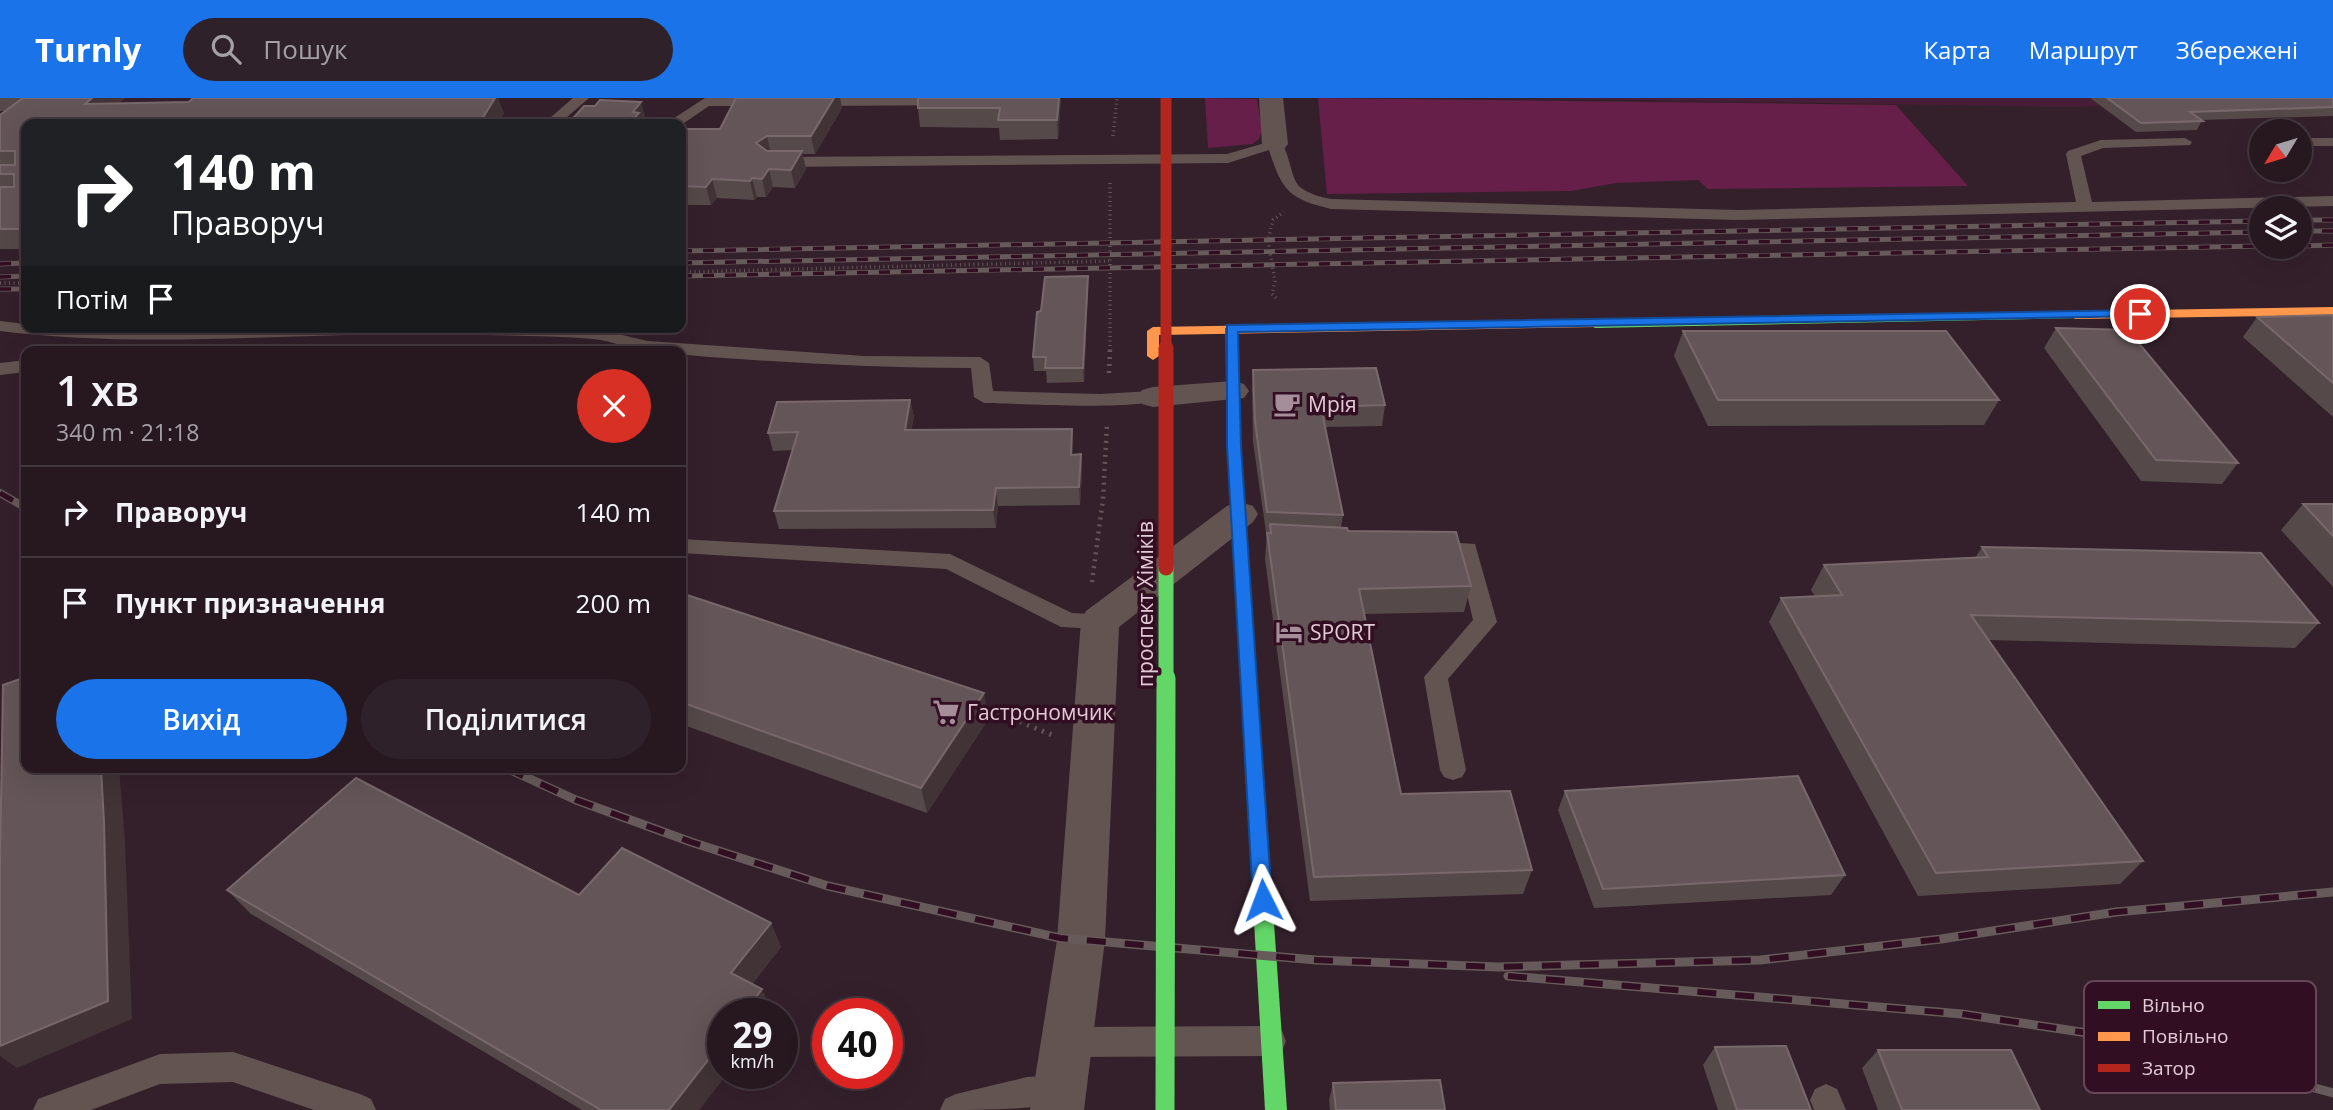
<!DOCTYPE html>
<html lang="uk">
<head>
<meta charset="utf-8">
<style>
	body { margin:0; font-family:"Open Sans",sans-serif; background:#2f2129; color:#f1f3f6; height:100vh; display:flex; flex-direction:column; font-size:26px; white-space:nowrap }
	* { box-sizing:border-box; margin:0 }
	p { font-size:23px; color:#a4a0a5 }
	.icon { flex:none; width:38px; height:38px; fill:none; stroke:currentColor; stroke-width:2; stroke-linecap:round; stroke-linejoin:round }
	.map { position:relative; flex:1; overflow:hidden }
	.drawer { position:absolute; left:21px; top:248px; width:665px; height:427px; display:flex; flex-direction:column; background:#271820; border-radius:14px; box-shadow:0 7px 28px #0002,0 0 0 2px #43373e }
	.drawer>* { flex:none }
	.hud { position:absolute; left:21px; top:21px; width:665px; height:214px; border-radius:14px; box-shadow:0 7px 28px #0002,0 0 0 2px #43373e; background:#202124; color:#fff; overflow:hidden }
	.needle { width:46px; rotate:232deg }
	.controls { position:absolute; left:2249px; top:21px; display:grid; gap:14px }
	.controls a { display:grid; place-items:center; width:63px; height:63px; border-radius:50%; background:#271820; box-shadow:0 7px 28px #0002,0 0 0 2px #43373e; font-size:35px }
	.speed { position:absolute; left:707px; top:900px; display:flex; gap:14px; font-size:35px; font-weight:700; text-align:center }
	.speed>* { display:grid; place-content:center; width:91px; height:91px; border-radius:50%; background:#271820; box-shadow:0 7px 28px #0002,0 0 0 2px #43373e; line-height:1 }
	.speed small { font-size:18px; font-weight:400 }
	.speed .limit { border:10px solid #d22; background:#fff; color:#111 }
	.pin { position:absolute; display:grid; place-items:center; width:60px; height:60px; color:#fff; margin:-30px; border:4px solid #fff; border-radius:50%; box-shadow:0 2px 7px #0007 }
	.me { position:absolute; width:77px; margin:-38px; rotate:357deg; stroke-linejoin:round; filter:drop-shadow(0 0 5px #0008) }
	.turn { display:flex; align-items:center; gap:24px; height:147px; padding:0 35px; font-size:32px }
	.turn .icon { width:91px; height:91px; stroke-width:2.5 }
	.turn b { display:block; font-size:49px; line-height:60px }
	.then { display:flex; align-items:center; height:66px; padding:0 35px; background:#0003; gap:14px; font-size:26px }
	.round { display:grid; place-items:center; flex:none; width:74px; height:74px; border-radius:37px; background:#2f2129 }
	.headline { display:flex; align-items:center; justify-content:space-between; height:119px; padding:0 35px }
	h1 { font-size:42px; font-weight:600; line-height:52px }
	.primary-button { display:flex; gap:14px; margin-top:auto; padding:14px 35px }
	.primary-button a { flex:1; height:80px; border-radius:42px; background:#1a73e8; color:#fff; font-size:28px; font-weight:600; line-height:80px; text-align:center }
	.primary-button a+a { background:#2f2129; color:#f1f3f6 }
	ul { padding:0; list-style:none }
	li { display:flex; align-items:center; gap:21px; height:91px; padding:0 35px; border-top:2px solid #43373e }
	li div { flex:1 }
	li b { display:block; font-size:26px }
	li em { font-style:normal }
	header { display:flex; align-items:center; gap:42px; box-sizing:border-box; height:98px; padding:0 35px; background:#1a73e8; color:#fff }
	header strong { font-size:33px }
	nav { display:flex; gap:38px; margin-inline-start:auto; font-size:24px }
	.search { width:490px; height:63px; background:#2f2129; display:flex; align-items:center; gap:18px; box-sizing:border-box; padding:0 24px; border-radius:38px; color:#a4a0a5; font-size:26px }
	.map>svg:first-child { display:block }
</style>
</head>
<body>
<header>
<strong>Turnly</strong>
<div class="search"><svg class="icon" aria-label="search" viewBox="0 0 24 24"><circle cx="10" cy="10" r="6"/><path d="M15 15l6 6"/></svg>Пошук</div>
<nav><a>Карта</a><a>Маршрут</a><a>Збережені</a></nav>
</header>
<div class="map">
<svg width="2333" height="1012" viewBox="0 0 2333 1012">
	<rect width="100%" height="100%" fill="#34202b"/>
	<polygon fill="#471e35" points="1514,0 2222,0 2096,3 2100,8 2066,9"/>
	<g fill="#661f49">
		<polygon points="1205,0 1257,1 1262,31 1259,41 1252,46 1208,50"/>
		<polygon points="1318,0 1896,7 1968,88 1708,91 1698,82 1616,85 1571,93 1327,96"/>
	</g>
	<g fill="none" stroke-linecap="round" stroke-linejoin="round">
		<g stroke="#645656" stroke-width="3.5" stroke-dasharray="1 3.5" stroke-linecap="butt">
			<polyline points="1113,38 1117,0"/>
			<polyline points="1110,85 1110,252"/>
			<polyline points="681,174 1109,163"/>
			<polyline points="0,185 26,185"/>
			<polyline points="1276,200 1272,196 1275,183 1268,143 1273,122 1284,114"/>
		</g>
		<g stroke="#645656" stroke-width="4.5" stroke-dasharray="2 5" stroke-linecap="butt">
			<polyline points="1109,275 1110,250"/>
			<polyline points="1092,484 1103,401 1107,326"/>
		</g>
		<polyline stroke="#645656" stroke-width="5" stroke-dasharray="2 6" stroke-linecap="butt" points="983,608 1052,637"/>
		<g fill="#645451" fill-rule="evenodd">
			<polygon points="573,0 589,0 559,26 543,26"/>
			<polygon points="705,0 763,0 769,4 762,8 709,8 681,27 665,26"/>
			<polygon points="809,0 988,0 977,7 810,8 803,4"/>
			<path d="M2185 40 2192 44 2190 47 2103 50 2081 58 2092 104 2333 98V108L1738 122 1331 111C1289 101 1282 93 1269 52L1228 65 775 69 767 64 775 59 1227 56 1275 42C1291 46 1288 78 1300 89 1309 96 1320 99 1331 101L1738 112 2076 104 2066 56 2068 53 2101 42Z"/>
			<rect x="2300" y="40" width="33" height="8"/>
			<path d="M0 223 26 226V229L596 231 648 243 864 258 980 259 989 265 993 293 1100 296 1153 293 1163 299C1151 314 1010 305 984 305L974 299 971 270C864 270 754 263 650 254 631 252 613 243 593 241 548 237 501 238 456 236 304 233 151 252 0 233Z"/>
			<polygon points="26,262 26,274 0,277 0,265"/>
			<polygon points="681,441 950,456 1072,515 1108,517 1112,523 1108,529 1100,531 1061,529 946,471 681,455"/>
			<polygon points="1431,443 1475,446 1497,524 1448,581 1466,672 1462,679 1453,682 1444,679 1440,672 1424,579 1473,522 1458,458 1423,455 1420,450 1423,445"/>
			<polygon points="1271,928 1282,933 1286,943 1282,953 1271,958 1066,959 1055,954 1051,944 1055,934 1066,929"/>
			<polygon points="233,954 360,996 371,1001 376,1012 314,1012 233,984 160,986 91,1012 33,1012 38,1001 160,956"/>
			<path d="M1060 977 1071 981 1076 992 1071 1003C1037 1012 978 1012 940 1012L945 1001 956 996 1027 979Z"/>
			<polygon points="1826,986 1837,991 1846,1012 1814,1012 1810,1002 1815,991"/>
		</g>
		<g fill="#645451" fill-rule="evenodd">
			<polygon points="1259,0 1283,0 1288,46 1284,51 1266,51 1262,46"/>
			<polygon points="1233,283 1244,286 1249,293 1244,300 1153,309 1142,306 1137,299 1142,292 1153,289"/>
			<polygon points="1240,404 1253,408 1258,416 1253,424 1119,529 1105,842 1084,1012 1030,1012 1057,842 1081,523 1086,513 1227,408"/>
		</g>
		<g fill="#63d668" fill-rule="evenodd">
			<polygon points="2075,213 2081,217 2079,220 1595,230 1589,226 1595,222"/>
			<polygon points="1253,645 1259,647 1262,652 1287,1012 1265,1012 1244,652 1247,647"/>
		</g>
		<g fill="#ff974d" fill-rule="evenodd">
			<polygon points="2333,209 2333,217 2075,221 2069,217 2075,213"/>
			<polygon points="1595,222 1601,226 1599,229 1159,237 1159,258 1153,262 1147,258 1147,233 1153,229"/>
		</g>
		<polygon fill="#b3261e" fill-rule="evenodd" points="1231,226 1237,230 1241,348 1262,652 1259,657 1253,659 1247,657 1244,652 1227,348 1225,230"/>
		<g stroke="#675a5a" stroke-width="5">
			<g id="rail-far2">
				<polyline points="2300,122 2333,122"/>
				<polyline points="2300,133 2333,133"/>
				<polyline points="2300,148 2333,147"/>
				<polyline points="681,153 2261,123"/>
				<polyline points="681,165 2261,134"/>
				<polyline points="0,166 26,165"/>
				<polyline points="681,178 2261,148"/>
				<polyline points="0,179 26,178"/>
				<polyline points="0,191 26,191"/>
			</g>
		</g>
		<g stroke="#675a5a" stroke-width="8">
			<polyline id="rail-far1" points="0,395 26,410"/>
		</g>
		<g stroke="#675a5a" stroke-width="9">
			<g id="rail">
				<polyline points="506,670 576,702 691,744 828,788 1060,840 1316,862 1498,869 1760,862 1941,841 2116,814 2333,794"/>
				<polyline points="1508,878 1962,916 2101,937 2209,961 2333,995"/>
			</g>
		</g>
		<use href="#rail-far2" stroke="#310e22" stroke-width="3.5" stroke-dasharray="11" stroke-linecap="butt"/>
		<use href="#rail-far1" stroke="#310e22" stroke-width="5" stroke-dasharray="15" stroke-linecap="butt"/>
		<use href="#rail" stroke="#310e22" stroke-width="6" stroke-dasharray="19" stroke-linecap="butt"/>
		<polyline stroke="#63d668" stroke-width="15" points="1166,581 1166,470"/>
		<polyline stroke="#63d668" stroke-width="19" points="1165,1012 1166,580"/>
		<polyline stroke="#b3261e" stroke-width="11" points="1166,0 1166,252"/>
		<polyline stroke="#b3261e" stroke-width="15" points="1166,250 1166,470"/>
	</g>
	<g fill="#554949">
		<polygon points="0,0 125,0 119,5 504,15 497,26 26,26 26,151 0,151 0,17 6,13 0,13"/>
		<polygon points="736,0 840,0 842,10 815,56 802,56 806,71 795,90 773,89 766,99 757,99 754,102 717,100 711,107 681,107 681,108 681,31 720,31"/>
		<polygon points="1061,0 1058,41 1000,42 999,30 920,29 918,10"/>
		<polygon points="2090,0 2333,0 2333,18 2202,22 2197,32 2136,34"/>
		<polygon points="1088,178 1088,192 1084,284 1047,285 1046,273 1034,273 1033,259 1041,213"/>
		<polygon points="2333,217 2333,319 2243,239 2257,219"/>
		<polygon points="2056,230 2238,365 2222,386 2141,383 2044,250"/>
		<polygon points="1683,233 1999,302 1984,327 1708,328 1674,258"/>
		<polygon points="1253,272 1385,307 1382,328 1325,329 1343,417 1341,429 1471,488 1464,514 1364,516 1401,696 1532,772 1523,796 1310,803 1265,461 1267,435 1269,435 1266,434 1253,344 1252,292"/>
		<polygon points="910,302 914,319 911,332 1072,331 1073,357 1081,356 1082,374 1080,407 998,408 996,430 779,431 774,413 793,352 773,353 768,335"/>
		<polygon points="2303,406 2333,406 2333,489 2281,432"/>
		<polygon points="1982,449 2319,525 2295,550 1989,542 2143,763 2120,786 1918,798 1769,524 1781,500 1815,498 1811,492 1824,467 1975,460"/>
		<polygon points="681,495 989,620 927,715 681,626"/>
		<polygon points="1565,693 1845,777 1831,797 1594,810 1558,712"/>
		<polygon points="227,792 579,797 771,825 781,849 752,886 773,914 699,1012 582,1012 251,816"/>
		<polygon points="1715,949 1811,1012 1718,1012 1703,967"/>
		<polygon points="1878,952 2040,1012 1878,1012 1862,970"/>
		<polygon points="1333,985 1445,1012 1330,1012 1329,1002"/>
	</g>
	<g fill="#413336">
		<polygon points="92,0 125,0 97,25 85,6"/>
		<polygon points="495,0 498,0 504,15 497,26 479,26"/>
		<polygon points="834,0 840,0 842,10 815,56 811,38"/>
		<polygon points="1059,0 1061,0 1058,41 1057,22"/>
		<polygon points="641,4 646,21 643,26 629,26 633,14"/>
		<polygon points="767,38 771,56 756,45"/>
		<polygon points="802,53 806,71 795,90 791,72"/>
		<polygon points="769,71 773,89 766,99 762,81"/>
		<polygon points="752,80 757,99 754,102 750,83"/>
		<polygon points="712,81 717,100 711,107 706,89"/>
		<polygon points="1088,178 1088,192 1084,284 1083,270"/>
		<polygon points="910,302 914,319 908,350 905,332"/>
		<polygon points="1072,331 1073,349 1073,374 1071,357"/>
		<polygon points="1081,356 1082,374 1080,407 1079,389"/>
		<polygon points="996,390 998,408 996,430 993,412"/>
		<polygon points="984,595 989,620 927,715 921,690"/>
		<polygon points="101,670 119,670 125,743 132,921 17,970 0,958 0,948"/>
		<polygon points="771,825 781,849 742,898 731,875"/>
		<polygon points="762,891 773,914 772,915 744,915"/>
		<polygon points="723,943 723,975 728,975 699,1012 669,1012"/>
	</g>
	<g fill="#645658" stroke="#78686b" stroke-width="2">
		<polygon points="23,0 92,0 85,6 189,4 193,0 495,0 479,26 26,26 26,131 0,131 0,89 14,89 14,76 0,76 0,67 15,67 15,53 0,53 0,17"/>
		<polygon points="736,0 834,0 811,38 767,38 756,45 767,53 802,53 791,72 769,71 762,81 752,80 750,83 712,81 706,89 681,88 681,31 720,31"/>
		<polygon points="918,0 1059,0 1057,22 998,22 1000,10 918,10"/>
		<polygon points="2107,0 2333,0 2333,9 2190,14 2203,23 2141,25"/>
		<polygon points="600,2 641,4 633,14 639,15 629,26 568,26 584,8 595,8"/>
		<polygon points="1088,178 1083,270 1045,270 1046,259 1033,259 1037,214 1041,213 1045,179"/>
		<polygon points="2333,217 2333,285 2257,219"/>
		<polygon points="2056,230 2128,232 2238,365 2156,362"/>
		<polygon points="1683,233 1946,233 1999,302 1718,302"/>
		<polygon points="1376,270 1385,307 1321,309 1343,417 1267,414 1255,323 1253,272"/>
		<polygon points="910,302 905,332 1072,331 1071,357 1081,356 1079,389 996,390 993,412 774,413 798,334 768,335 777,304"/>
		<polygon points="2303,406 2333,406 2333,438"/>
		<polygon points="1270,426 1347,430 1348,433 1456,434 1471,488 1359,491 1401,696 1510,693 1532,772 1314,779 1267,435 1271,435"/>
		<polygon points="1982,449 2261,455 2319,525 1971,517 2143,763 1936,775 1781,500 1842,497 1824,467 1988,459"/>
		<polygon points="681,495 984,595 921,690 681,604"/>
		<polygon points="26,579 26,670 101,670 104,724 108,903 0,948 0,763 3,587"/>
		<polygon points="1798,678 1845,777 1603,791 1565,693"/>
		<polygon points="356,680 579,797 622,750 771,825 731,875 762,891 744,915 723,915 723,943 669,1012 601,1012 227,792"/>
		<polygon points="1786,948 1811,1012 1737,1012 1715,949"/>
		<polygon points="1878,952 2011,952 2040,1012 1902,1012"/>
		<polygon points="1440,982 1445,1012 1336,1012 1333,985"/>
	</g>
	<polygon fill="#1a73e8" stroke="#114b97" stroke-width="2" points="2140,212 2144,213 2144,218 1238,234 1241,348 1272,802 1270,808 1263,810 1256,808 1253,802 1227,348 1227,227"/>
	<defs>
		<g id="cafe-bare" transform="scale(2.1)"><path d="M-5.5-4.5H6V0H3Q3 3.5 0 3.5H-2.5Q-5.5 3.5-5.5 0ZM3-3.2v2h1.7v-2ZM-6 4.5H4V6H-6Z" fill="#a58e9a" stroke="#310e22" stroke-width="2.5" paint-order="stroke"/></g>
		<g id="hotel-bare" transform="scale(2.1)"><path d="M-6-4.5h1.5V1H6V5H4.5V3h-9V5H-6ZM-4 0a1.8 1.8 0 1 1 3.6 0ZM.5 0V-2.5h3Q6-2.5 6 0Z" fill="#a58e9a" stroke="#310e22" stroke-width="2.5" paint-order="stroke"/></g>
		<g id="supermarket-bare" transform="scale(2.1)"><path d="M-6-5.5h2.5l.6 2H6L4.5 2H-2.5L-4.4-4H-6ZM-1.5 3.2a1.3 1.3 0 1 0 .1 0ZM3 3.2a1.3 1.3 0 1 0 .1 0Z" fill="#a58e9a" stroke="#310e22" stroke-width="2.5" paint-order="stroke"/></g>
	</defs>
	<g fill-rule="evenodd">
		<use href="#cafe-bare" x="1287" y="306"/>
		<use href="#hotel-bare" x="1289" y="534"/>
		<use href="#supermarket-bare" x="946" y="614"/>
	</g>
	<g text-anchor="middle" dominant-baseline="central" stroke-width="7" stroke-linejoin="round" paint-order="stroke">
		<g font-size="21" fill="#e2c9d5" stroke="#310e22" text-anchor="start">
			<text x="1308" y="306">Мрія</text>
			<text x="1310" y="534">SPORT</text>
			<text x="967" y="614">Гастрономчик</text>
		</g>
		<g font-size="21" fill="#e2c9d5" stroke="#310e22">
			<text transform="translate(1145 506) rotate(-90)">проспект Хіміків</text>
		</g>
	</g>
	<rect x="2084" y="883" width="232" height="112" rx="10" fill="#310e22" stroke="#664658" stroke-width="2"/>
	<rect x="2098" y="903" width="32" height="8" fill="#63d668"/>
	<rect x="2098" y="934" width="32" height="9" fill="#ff974d"/>
	<rect x="2098" y="966" width="32" height="8" fill="#b3261e"/>
	<g font-size="19" fill="#e2c9d5">
		<text x="2142" y="914">Вільно</text>
		<text x="2142" y="945">Повільно</text>
		<text x="2142" y="977">Затор</text>
	</g>
</svg>
<div class="controls">
<a><svg class="needle" viewBox="-14 -14 28 28"><path d="M0-13l5 13h-10z" fill="#e53935"/><path d="M0 13l5-13h-10z" fill="#a4a0a5"/></svg></a>
<a><svg class="icon" aria-label="layers" viewBox="0 0 24 24"><path d="M12 4l9 5-9 5-9-5zM3 14l9 5 9-5"/></svg></a>
</div>
<div class="speed"><div>29<small>km/h</small></div><div class="limit">40</div></div>
<div class="pin" style="left:2140px;top:216px;background:#d93025"><svg class="icon" aria-label="arrive" viewBox="0 0 24 24"><path d="M6 21V4h12l-3 4 3 4H6"/></svg></div>
<svg class="me" style="left:1263px;top:802px" viewBox="-20 -20 40 40"><path d="M0-17L14 15 0 8-14 15z" fill="#1a73e8" stroke="#fff" stroke-width="4"/></svg>
<div class="hud">
<div class="turn"><svg class="icon" aria-label="right" viewBox="0 0 24 24"><path d="M7 20v-9h11M14 6l5 5-5 5"/></svg><div><b>140 m</b>Праворуч</div></div>
<div class="then">Потім<svg class="icon" aria-label="arrive" viewBox="0 0 24 24"><path d="M6 21V4h12l-3 4 3 4H6"/></svg></div>
</div>
<section class="drawer">
<div class="headline"><div><h1>1 хв</h1><p>340 m · 21:18</p></div><a class="round" style="background:#d93025;color:#fff"><svg class="icon" aria-label="close" viewBox="0 0 24 24"><path d="M6 6l12 12M18 6L6 18"/></svg></a></div>
<ul>
<li><svg class="icon" aria-label="right" viewBox="0 0 24 24"><path d="M7 20v-9h11M14 6l5 5-5 5"/></svg><div><b>Праворуч</b></div><em>140 m</em></li>
<li><svg class="icon" aria-label="arrive" viewBox="0 0 24 24"><path d="M6 21V4h12l-3 4 3 4H6"/></svg><div><b>Пункт призначення</b></div><em>200 m</em></li>
</ul>
<div class="primary-button"><a>Вихід</a><a>Поділитися</a></div>
</section>
</div>
</body>
</html>
